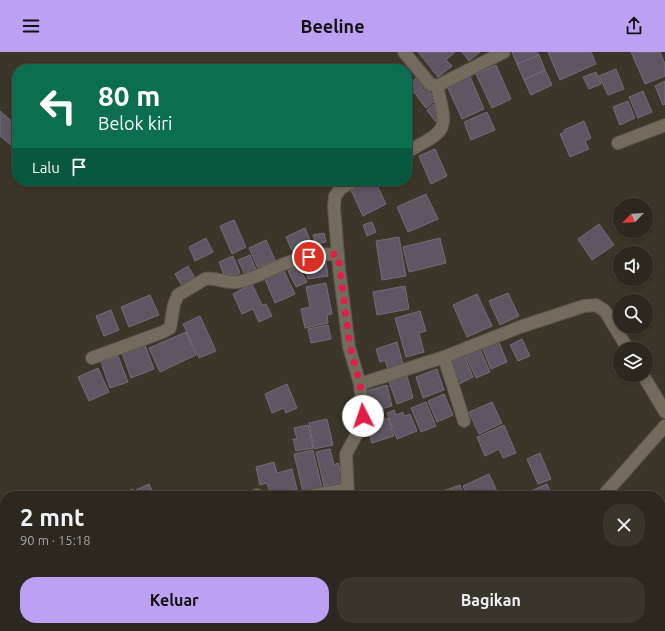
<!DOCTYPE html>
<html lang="id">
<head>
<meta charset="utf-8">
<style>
	body { margin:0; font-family:Ubuntu,sans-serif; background:#39342c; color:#f1f3f6; height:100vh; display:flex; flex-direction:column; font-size:15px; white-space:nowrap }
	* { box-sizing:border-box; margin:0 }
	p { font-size:13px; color:#a7a6a4 }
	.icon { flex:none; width:22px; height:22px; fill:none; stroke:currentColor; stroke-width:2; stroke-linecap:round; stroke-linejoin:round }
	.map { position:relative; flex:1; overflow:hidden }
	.panel { position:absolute; left:0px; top:439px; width:665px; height:140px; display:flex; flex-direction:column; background:#2d281f; border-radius:16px 16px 0 0; box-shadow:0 2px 6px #0003,0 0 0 1px #48443d }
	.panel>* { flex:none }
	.guide { position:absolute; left:12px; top:12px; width:400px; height:122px; border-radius:16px; box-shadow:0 2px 6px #0003,0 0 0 1px #48443d; background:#0b6e4f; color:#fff; overflow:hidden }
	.needle { width:26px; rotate:245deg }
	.tools { position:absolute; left:613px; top:146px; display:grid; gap:8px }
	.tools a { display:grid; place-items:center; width:40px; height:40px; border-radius:50%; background:#2d281f; box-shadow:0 2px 6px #0003,0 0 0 1px #48443d; font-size:20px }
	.pin { position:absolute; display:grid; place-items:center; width:34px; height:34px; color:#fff; margin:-17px; border:2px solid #fff; border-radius:50%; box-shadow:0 1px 4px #0007 }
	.me { position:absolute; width:44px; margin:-22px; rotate:356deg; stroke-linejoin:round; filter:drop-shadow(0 0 3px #0008) }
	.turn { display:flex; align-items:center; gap:14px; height:84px; padding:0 20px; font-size:18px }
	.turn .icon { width:52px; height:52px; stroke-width:2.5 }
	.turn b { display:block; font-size:28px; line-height:34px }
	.then { display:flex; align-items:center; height:38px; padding:0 20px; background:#0003; gap:8px; font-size:15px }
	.round { display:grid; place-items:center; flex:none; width:42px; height:42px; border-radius:16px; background:#39342c }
	.summary { display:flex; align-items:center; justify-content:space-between; height:68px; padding:0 20px }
	h1 { font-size:24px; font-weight:700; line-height:30px }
	.cta { display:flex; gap:8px; margin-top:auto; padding:8px 20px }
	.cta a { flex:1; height:46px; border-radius:16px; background:#bca0f2; color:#111; font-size:16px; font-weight:700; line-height:46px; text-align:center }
	.cta a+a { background:#39342c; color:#f1f3f6 }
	header { display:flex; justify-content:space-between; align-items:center; height:52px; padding:0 20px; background:#bca0f2; color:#111; font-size:18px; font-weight:700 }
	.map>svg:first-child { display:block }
</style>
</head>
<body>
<header><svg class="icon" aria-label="menu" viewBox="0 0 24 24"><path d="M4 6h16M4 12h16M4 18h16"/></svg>Beeline<svg class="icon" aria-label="share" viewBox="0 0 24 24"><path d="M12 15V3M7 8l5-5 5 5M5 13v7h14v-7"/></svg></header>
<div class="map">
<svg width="665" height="579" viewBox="0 0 665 579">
	<rect width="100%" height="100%" fill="#3c3529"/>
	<g fill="#5e5663" stroke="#746c78">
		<polygon points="418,0 455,0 446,8 452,14 438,25"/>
		<polygon points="462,0 480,0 469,9"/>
		<polygon points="512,0 537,0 539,3 517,12"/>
		<polygon points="548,0 591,0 596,12 560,28"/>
		<polygon points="631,0 660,0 665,12 665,24 645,32"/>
		<polygon points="539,3 545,18 524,28 517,12"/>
		<polygon points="496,13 511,47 492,56 476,22"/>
		<polygon points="616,17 624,37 608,43 599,24"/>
		<polygon points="545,18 552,33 531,43 524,28"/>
		<polygon points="596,20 601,32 589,37 583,25"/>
		<polygon points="469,22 484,57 462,67 446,32"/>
		<polygon points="420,23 427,32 415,42 408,33"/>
		<polygon points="665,29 665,52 663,53 655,34"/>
		<polygon points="426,35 436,48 426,56 416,43"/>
		<polygon points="643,39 652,60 638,66 629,45"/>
		<polygon points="628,49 635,66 620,73 613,55"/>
		<polygon points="434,52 443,64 436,70 427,58"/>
		<polygon points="0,59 17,74 17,98 0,84"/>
		<polygon points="487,60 495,78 471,88 464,70"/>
		<polygon points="584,69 591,86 585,89 589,97 570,105 560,82 565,80 564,78"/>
		<polygon points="435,97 447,124 431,132 419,104"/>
		<polygon points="364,129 375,129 386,152 363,164 350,136"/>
		<polygon points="426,142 438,167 408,180 397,155"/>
		<polygon points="234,168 246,195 232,202 220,174"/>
		<polygon points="372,170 376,180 367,184 363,173"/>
		<polygon points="599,172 614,193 592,208 578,187"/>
		<polygon points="305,176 313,195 294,203 286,185"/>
		<polygon points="324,181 326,190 316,192 313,183"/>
		<polygon points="399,185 406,224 382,228 376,189"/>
		<polygon points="206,186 213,200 195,209 189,195"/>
		<polygon points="440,186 446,211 409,220 403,195"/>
		<polygon points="266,188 275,208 258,216 249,196"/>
		<polygon points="250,203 257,220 246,225 238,208"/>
		<polygon points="233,204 240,221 233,224 232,222 225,225 219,210"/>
		<polygon points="325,204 328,224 308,227 304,208"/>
		<polygon points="188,214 195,226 182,234 175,222"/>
		<polygon points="298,214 307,230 296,235 288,219"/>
		<polygon points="284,219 295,242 275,251 265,227"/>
		<polygon points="326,231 332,262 327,263 328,271 305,276 301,257 310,255 306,235"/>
		<polygon points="252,232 262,253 266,252 272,264 259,270 253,257 242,262 233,242"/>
		<polygon points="405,234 409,257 377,263 373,240"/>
		<polygon points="508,241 519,264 500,273 489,249"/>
		<polygon points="477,242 492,274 467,285 453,253"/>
		<polygon points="150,243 159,263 129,275 121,255"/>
		<polygon points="111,258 119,278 104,284 96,264"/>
		<polygon points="420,259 426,279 419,281 424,300 406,305 395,266"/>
		<polygon points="200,264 216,299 199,306 183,272"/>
		<polygon points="328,273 331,287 311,291 308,277"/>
		<polygon points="186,280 196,303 160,320 149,296"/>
		<polygon points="522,287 530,304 518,309 510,293"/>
		<polygon points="498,288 507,310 491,317 482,295"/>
		<polygon points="397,290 403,312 388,317 385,308 380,310 376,297"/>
		<polygon points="145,293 154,317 131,326 122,301"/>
		<polygon points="480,297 490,320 476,326 466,304"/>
		<polygon points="464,303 473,325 459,332 449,310"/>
		<polygon points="118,304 128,330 110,336 101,310"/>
		<polygon points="98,316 109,340 89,349 78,325"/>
		<polygon points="437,317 444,338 423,346 416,325"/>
		<polygon points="407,324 413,346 397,352 389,330"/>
		<polygon points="287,332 297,356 286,361 284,356 272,361 265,342"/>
		<polygon points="387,333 392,354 371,360 366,339"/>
		<polygon points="444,342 453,363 437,370 428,349"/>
		<polygon points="426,350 436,374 421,380 411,356"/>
		<polygon points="492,350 502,371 479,382 469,360"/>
		<polygon points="394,358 396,363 403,360 404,364 410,362 417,379 397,387 387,361"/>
		<polygon points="381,361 383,368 388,366 394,384 372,391 368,378 373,376 370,365"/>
		<polygon points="327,367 333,393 314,397 309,371"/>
		<polygon points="308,373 313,396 296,399 293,387 297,387 294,376"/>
		<polygon points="504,373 516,401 503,406 499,397 485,404 477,385"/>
		<polygon points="330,397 334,413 338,411 343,430 324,434 316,400"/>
		<polygon points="313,398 322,436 303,440 294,402"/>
		<polygon points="540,401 551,427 538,432 527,407"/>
		<polygon points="274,410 277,421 292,417 297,437 271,444 267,431 260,433 256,415"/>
		<polygon points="489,422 499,444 467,444 463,434"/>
		<polygon points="149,432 155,444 139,444 136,438"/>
		<polygon points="547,432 552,444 519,444"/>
		<polygon points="460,433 464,444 440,444 438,441"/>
		<polygon points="133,437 136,444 118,444"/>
		<polygon points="0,475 5,488 0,491"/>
		<polygon points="5,522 5,551 0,554 0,525"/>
		<polygon points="44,574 59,574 62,579 46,579"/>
		<polygon points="260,574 267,574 269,579 256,579 254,576"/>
		<polygon points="317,574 355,574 357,579 319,579"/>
		<polygon points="399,574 419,574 399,578"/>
		<polygon points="441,574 442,579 420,579 440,574"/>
		<polygon points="478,574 504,574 506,579 480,579"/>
	</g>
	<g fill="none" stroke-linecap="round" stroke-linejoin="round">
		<g stroke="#5a544a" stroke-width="14">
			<g id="minor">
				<polyline points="404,0 430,32 437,34 504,0"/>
				<polyline points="618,91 665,73"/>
				<path d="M407 100C448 77 448 80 437 34"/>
				<polyline points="354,129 341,136 335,144 334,155 339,216 349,295 360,332"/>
				<polyline points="444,305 464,369"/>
				<path d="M92 306 163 280 170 276 174 252 178 243 205 227C214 224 226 232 238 230 250 228 261 222 272 217 292 208 317 200 338 203"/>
				<polyline points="643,323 665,360"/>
				<polyline points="257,443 258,444"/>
				<polyline points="309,444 348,437"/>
				<polyline points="348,444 346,402 361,374 363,364 360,332 444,305 520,275 584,254 596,253 605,259 628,297"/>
				<polyline points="603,444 665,374"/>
				<polyline points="0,521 5,519"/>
				<polyline points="362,574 364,579"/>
				<polyline points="462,574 463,579"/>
				<polyline points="227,579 245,574"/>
			</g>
		</g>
		<use href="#minor" stroke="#736b5e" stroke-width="12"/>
	</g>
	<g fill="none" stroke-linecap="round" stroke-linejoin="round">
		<polyline stroke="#e11d48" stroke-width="7" stroke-dasharray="0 12.6" points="309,205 324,201 338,203 350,294 360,332 363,364"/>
	</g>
</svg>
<div class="tools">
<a><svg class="needle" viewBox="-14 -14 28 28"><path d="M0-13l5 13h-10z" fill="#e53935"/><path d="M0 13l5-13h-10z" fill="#a7a6a4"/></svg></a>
<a><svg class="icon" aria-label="sound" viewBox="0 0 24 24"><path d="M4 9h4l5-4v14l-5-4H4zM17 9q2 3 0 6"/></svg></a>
<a><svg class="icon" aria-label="search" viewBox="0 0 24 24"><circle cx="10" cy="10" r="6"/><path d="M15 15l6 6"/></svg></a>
<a><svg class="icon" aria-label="layers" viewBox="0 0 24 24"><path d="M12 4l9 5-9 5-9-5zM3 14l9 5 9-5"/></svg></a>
</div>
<div class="pin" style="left:309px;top:205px;background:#d93025"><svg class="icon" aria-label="arrive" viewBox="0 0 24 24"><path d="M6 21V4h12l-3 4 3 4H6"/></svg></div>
<svg class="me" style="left:363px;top:364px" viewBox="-20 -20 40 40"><circle r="19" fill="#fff"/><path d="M0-13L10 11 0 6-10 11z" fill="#e11d48"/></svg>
<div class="guide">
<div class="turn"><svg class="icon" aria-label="left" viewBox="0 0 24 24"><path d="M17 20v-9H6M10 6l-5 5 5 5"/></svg><div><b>80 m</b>Belok kiri</div></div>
<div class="then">Lalu<svg class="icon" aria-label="arrive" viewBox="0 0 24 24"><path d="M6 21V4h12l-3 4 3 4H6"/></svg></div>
</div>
<section class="panel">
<div class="summary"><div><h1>2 mnt</h1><p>90 m · 15:18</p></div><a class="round"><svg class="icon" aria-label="close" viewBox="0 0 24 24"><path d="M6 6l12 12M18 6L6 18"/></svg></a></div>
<div class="cta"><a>Keluar</a><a>Bagikan</a></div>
</section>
</div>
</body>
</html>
